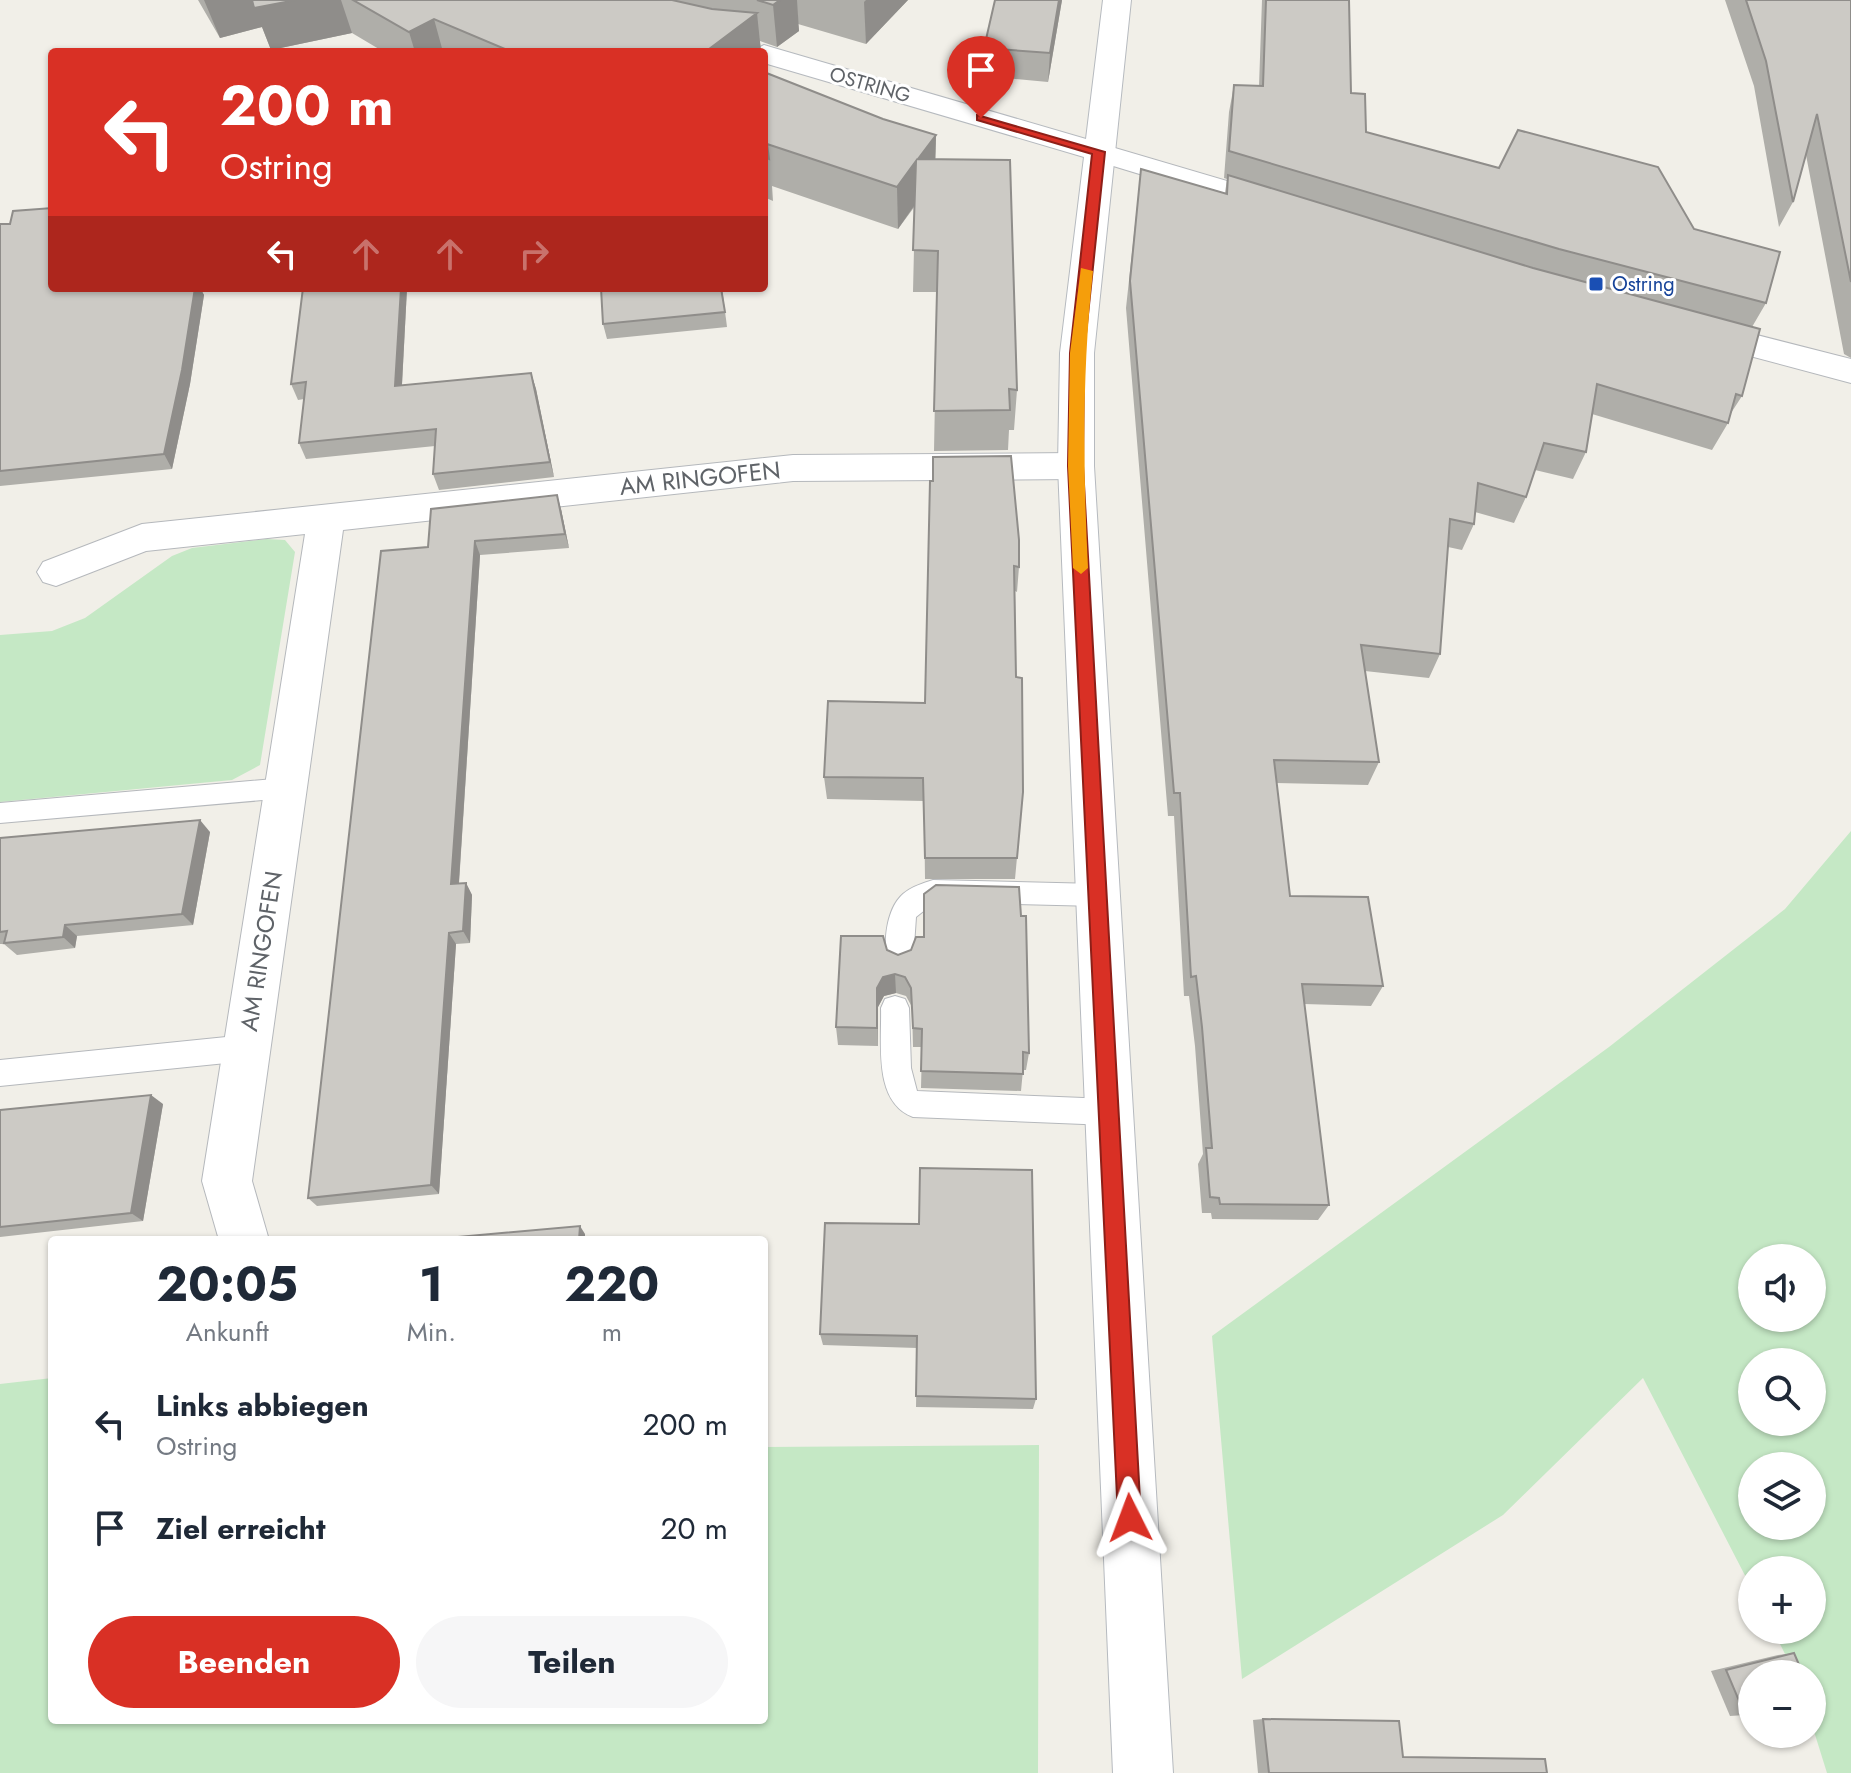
<!DOCTYPE html>
<html lang="de">
<head>
<meta charset="utf-8">
<style>
	body { margin:0; font-family:Jost,sans-serif; background:#f6f6f7; color:#1f2937; height:100vh; display:flex; flex-direction:column; font-size:30px; white-space:nowrap }
	* { box-sizing:border-box; margin:0 }
	p { font-size:26px; color:#747a83 }
	.icon { flex:none; width:44px; height:44px; fill:none; stroke:currentColor; stroke-width:2; stroke-linecap:round; stroke-linejoin:round }
	.map { position:relative; flex:1; overflow:hidden }
	.sheet { position:absolute; left:48px; top:1236px; width:720px; height:488px; display:flex; flex-direction:column; background:#fff; border-radius:8px; box-shadow:0 2px 6px #0004 }
	.sheet>* { flex:none }
	.banner { position:absolute; left:48px; top:48px; width:720px; height:244px; border-radius:8px; box-shadow:0 2px 6px #0004; background:#d93025; color:#fff; overflow:hidden }
	.tools { position:absolute; left:1738px; top:1244px; display:grid; gap:16px }
	.tools a { display:grid; place-items:center; width:88px; height:88px; border-radius:50%; background:#fff; box-shadow:0 2px 6px #0004; font-size:40px }
	.pin { position:absolute; display:grid; place-items:center; width:68px; height:68px; color:#fff; margin:-82px -34px; border-radius:50% 50% 50% 0; rotate:-45deg; box-shadow:0 0 8px #0007 }
	.pin .icon { rotate:45deg }
	.me { position:absolute; width:88px; margin:-44px; rotate:357deg; stroke-linejoin:round; filter:drop-shadow(0 0 6px #0008) }
	.turn { display:flex; align-items:center; gap:28px; height:168px; padding:0 40px; font-size:36px }
	.turn .icon { width:104px; height:104px; stroke-width:2.5 }
	.turn b { display:block; font-size:56px; line-height:68px }
	.lanes { display:flex; align-items:center; height:76px; padding:0 40px; background:#0003; justify-content:center; gap:40px; direction:ltr }
	.lanes .off { opacity:.35 }
	.eta { display:flex; justify-content:space-evenly; align-items:center; height:136px; text-align:center }
	.eta b { font-size:48px; font-weight:700; line-height:56px }
	.cta { display:flex; gap:16px; margin-top:auto; padding:16px 40px }
	.cta a { flex:1; height:92px; border-radius:48px; background:#d93025; color:#fff; font-size:32px; font-weight:700; line-height:92px; text-align:center }
	.cta a+a { background:#f6f6f7; color:#1f2937 }
	ul { padding:0; list-style:none }
	li { display:flex; align-items:center; gap:24px; height:104px; padding:0 40px }
	li div { flex:1 }
	li b { display:block; font-size:30px }
	li em { font-style:normal }
	.map>svg:first-child { display:block }
</style>
</head>
<body>
<div class="map">
<svg width="1851" height="1773" viewBox="0 0 1851 1773">
	<rect width="100%" height="100%" fill="#f1efe8"/>
	<g fill="#c5e8c5" fill-rule="evenodd">
		<polygon points="266,539 285,540 295,552 260,765 232,780 0,802 0,635 52,631 85,618 172,556 192,548"/>
		<path d="M1851 831V1773H1827L1812 1725V1674H1795L1773 1630H1812V1570H1752V1589L1643 1378 1503 1515 1242 1679 1212 1336 1609 1047 1785 909ZM1752 1258H1812V1318H1752ZM1752 1362H1812V1422H1752ZM1752 1466H1812V1526H1752Z"/>
		<polygon points="52,1378 52,1720 764,1720 764,1447 1039,1445 1038,1773 0,1773 0,1384"/>
	</g>
	<g fill="none" stroke-linecap="round" stroke-linejoin="round">
		<g stroke="#b5b8bc" stroke-width="2">
			<g id="service">
				<polygon points="286,778 295,781 298,788 295,795 286,798 0,823 0,803"/>
				<path d="M933 880 1097 884 1106 887 1110 895 1106 903 1097 906 935 902 916 917 913 960 909 968 900 972 891 968C881 948 886 909 903 894 911 887 923 883 933 880Z"/>
				<path d="M895 996 905 999 909 1008 911 1068 917 1091 1108 1099 1118 1103 1122 1112 1118 1121 1108 1125 913 1117C873 1102 882 1044 881 1008L885 999Z"/>
				<polygon points="246,1035 256,1039 260,1048 256,1057 246,1061 0,1086 0,1060"/>
			</g>
		</g>
		<g stroke="#b5b8bc" stroke-width="2">
			<polygon id="minor" points="1076,453 1089,457 1094,466 1089,475 1076,479 793,481 343,530 252,1181 269,1240 219,1240 202,1181 305,534 146,551 56,586 43,582 37,572 43,562 142,524 793,455"/>
		</g>
		<g stroke="#b5b8bc" stroke-width="2">
			<g id="tertiary">
				<polygon points="1098,143 1295,201 1300,208 1295,215 1284,218 1087,158 1083,152 1087,146"/>
				<polygon points="1698,320 1851,359 1851,383 1686,339 1681,331 1686,323"/>
			</g>
		</g>
		<g stroke="#b6babf" stroke-width="2">
			<polygon id="secondary" points="1103,0 1131,0 1094,353 1094,466 1173,1773 1113,1773 1058,466 1060,353 1084,157 764,63 764,52 751,52 764,45 774,48 1086,139"/>
		</g>
		<use href="#service" fill="#fff" fill-rule="evenodd"/>
		<use href="#minor" fill="#fff" fill-rule="evenodd"/>
		<use href="#tertiary" fill="#fff" fill-rule="evenodd"/>
		<use href="#secondary" fill="#fff" fill-rule="evenodd"/>
	</g>
	<g fill="#afaea9">
		<polygon points="198,0 908,0 866,44 798,24 799,31 777,47 760,41 761,52 384,52 352,33 271,50 262,27 220,38"/>
		<polygon points="1062,0 1048,82 983,76 984,48"/>
		<polygon points="1262,0 1349,0 1351,93 1366,132 1694,229 1766,303 1752,327 1742,396 1731,413 1728,423 1712,450 1592,414 1586,452 1573,479 1535,470 1526,497 1514,523 1475,512 1474,524 1462,550 1448,547 1440,654 1429,678 1365,671 1379,762 1368,785 1276,783 1290,896 1383,986 1371,1006 1304,1004 1329,1205 1318,1220 1212,1219 1211,1213 1202,1213 1198,1164 1203,1154 1195,1046 1189,996 1184,996 1174,816 1168,816 1126,308 1141,169 1225,193 1227,179 1224,178 1229,112 1234,85 1259,86"/>
		<polygon points="1725,0 1851,0 1851,358 1844,354 1806,155 1793,202 1779,227 1754,86"/>
		<polygon points="764,72 883,119 936,135 935,159 1017,390 1014,430 1009,430 1008,450 934,451 937,292 913,292 915,206 898,229 772,186 773,201 764,197"/>
		<polygon points="0,224 52,288 200,288 204,295 190,384 172,469 0,486"/>
		<polygon points="303,288 407,288 402,385 531,373 536,389 554,477 439,490 433,474 435,446 306,459 299,443 304,399 298,400 291,384"/>
		<polygon points="722,288 727,327 607,339 603,324"/>
		<polygon points="930,481 1019,567 1017,592 1015,591 1016,677 1023,792 1015,879 925,879 924,801 827,799 824,777 925,703"/>
		<polygon points="561,509 569,548 480,555 459,884 466,883 472,895 470,943 456,944 439,1194 317,1206 308,1198 428,547"/>
		<polygon points="210,832 193,925 77,936 75,948 17,955 4,944 0,944 0,838"/>
		<polygon points="887,950 1029,1053 1026,1070 1023,1070 1021,1091 921,1088 922,1047 913,1047 912,1007 906,996 896,993 884,996 878,1007 878,1046 838,1045 836,1027"/>
		<polygon points="163,1104 143,1221 0,1237 0,1110"/>
		<polygon points="825,1223 1036,1399 1033,1409 916,1407 917,1348 823,1345 820,1334"/>
		<polygon points="1794,1653 1745,1715 1730,1716 1711,1671 1778,1655"/>
		<polygon points="1263,1719 1403,1757 1547,1773 1258,1773 1253,1720"/>
	</g>
	<g fill="#8f8d8a">
		<polygon points="204,0 341,0 352,33 271,50 262,27 220,38"/>
		<polygon points="780,0 797,0 799,31 777,47 773,5"/>
		<polygon points="866,0 908,0 866,44 864,2"/>
		<polygon points="1059,0 1062,0 1048,82 1050,53"/>
		<polygon points="757,13 761,52 709,52 709,49"/>
		<polygon points="434,19 443,52 415,52 409,32"/>
		<polygon points="936,135 935,177 918,159"/>
		<polygon points="916,161 916,203 898,229 897,187"/>
		<polygon points="195,288 200,288 204,295 190,384 172,469 164,454"/>
		<polygon points="401,288 407,288 401,402 395,386"/>
		<polygon points="531,373 536,389 554,477 550,462"/>
		<polygon points="557,495 561,509 569,548 565,534"/>
		<polygon points="475,541 480,555 458,896 451,884"/>
		<polygon points="200,820 210,832 193,925 182,914"/>
		<polygon points="466,883 472,895 470,943 463,931"/>
		<polygon points="65,925 77,936 75,948 63,937"/>
		<polygon points="449,933 456,944 439,1194 431,1185"/>
		<polygon points="895,974 896,993 884,996 878,1007 878,1046 877,988 883,977"/>
		<polygon points="151,1095 163,1104 143,1221 131,1213"/>
		<polygon points="580,1226 585,1234 585,1240 579,1240"/>
	</g>
	<g fill="#cccac5" stroke="#8f8d8a" stroke-width="2">
		<polygon points="252,0 296,0 254,8"/>
		<polygon points="353,0 672,0 712,9 757,13 709,49 715,52 512,52 434,19 409,32"/>
		<polygon points="757,0 780,0 773,5"/>
		<polygon points="995,0 1059,0 1050,53 984,48"/>
		<polygon points="1266,0 1349,0 1351,93 1365,94 1366,132 1499,168 1518,130 1658,167 1694,229 1780,252 1766,303 1559,249 1229,151 1234,85 1263,86"/>
		<polygon points="1746,0 1851,0 1851,282 1817,114 1793,202 1766,61"/>
		<polygon points="764,72 883,119 936,135 918,159 1010,160 1017,390 1009,389 1010,410 934,411 938,251 913,250 916,161 897,187 767,144 769,159 764,157"/>
		<polygon points="1141,169 1227,194 1228,175 1533,268 1760,329 1742,396 1736,394 1728,423 1597,384 1586,452 1544,443 1526,497 1478,483 1474,524 1450,519 1440,654 1361,645 1379,762 1274,760 1290,896 1368,897 1383,986 1302,984 1329,1205 1220,1204 1219,1198 1210,1197 1206,1148 1212,1148 1202,1027 1196,976 1191,977 1180,793 1174,793 1130,281"/>
		<polygon points="52,208 52,288 195,288 182,370 164,454 0,471 0,224 10,224 13,211"/>
		<polygon points="303,288 401,288 395,386 531,373 550,462 433,474 436,429 299,443 306,382 291,384"/>
		<polygon points="601,288 721,288 725,312 603,324"/>
		<polygon points="1011,456 1019,540 1019,567 1014,566 1016,677 1022,678 1023,792 1017,858 925,858 923,778 824,777 828,701 925,703 930,481 933,481 933,457"/>
		<polygon points="557,495 565,534 475,541 451,884 466,883 463,931 449,933 431,1185 308,1198 381,551 428,547 431,509"/>
		<polygon points="200,820 182,914 65,925 63,937 4,943 7,931 0,932 0,838"/>
		<polygon points="936,885 1019,887 1021,916 1026,916 1029,1053 1023,1052 1023,1074 921,1071 922,1029 913,1028 911,988 905,977 895,974 883,977 877,988 877,1028 836,1027 841,936 883,936 887,950 898,955 911,950 916,937 924,937 924,894"/>
		<polygon points="151,1095 131,1213 0,1227 0,1110"/>
		<polygon points="920,1168 1032,1170 1036,1399 916,1396 917,1336 820,1334 825,1223 919,1224"/>
		<polygon points="580,1226 579,1240 425,1240"/>
		<polygon points="1794,1653 1803,1674 1752,1674 1752,1714 1745,1715 1726,1670"/>
		<polygon points="1263,1719 1399,1721 1403,1757 1545,1759 1547,1773 1269,1773"/>
	</g>
	<polygon fill="#d93025" stroke="#8d1f18" stroke-width="2" points="977,115 1105,152 1084,353 1083,466 1141,1518 1138,1526 1130,1530 1122,1526 1118,1518 1068,466 1070,353 1092,154 977,120"/>
	<path fill="#f59e0b" d="M1081 268 1093 271C1082 371 1083 468 1088 568L1081 574 1073 568 1068 466 1070 353Z"/>
	<rect fill="#1a4fb4" stroke="#fff" stroke-width="3" x="1588" y="276" width="16" height="16" rx="4"/>
	<g text-anchor="middle" dominant-baseline="central" stroke-width="6" stroke-linejoin="round" paint-order="stroke">
		<g font-size="20" fill="#5f6368" stroke="#fff">
			<text transform="translate(870 85) rotate(16)">OSTRING</text>
		</g>
		<g font-size="20" fill="#164399" stroke="#fff" text-anchor="start">
			<text x="1612" y="284">Ostring</text>
		</g>
		<g font-size="24" fill="#5f6368" stroke="#fff">
			<text transform="translate(700 478) rotate(-6)">AM RINGOFEN</text>
			<text transform="translate(261 951) rotate(-81)">AM RINGOFEN</text>
		</g>
	</g>
</svg>
<div class="tools">
<a><svg class="icon" aria-label="sound" viewBox="0 0 24 24"><path d="M4 9h4l5-4v14l-5-4H4zM17 9q2 3 0 6"/></svg></a>
<a><svg class="icon" aria-label="search" viewBox="0 0 24 24"><circle cx="10" cy="10" r="6"/><path d="M15 15l6 6"/></svg></a>
<a><svg class="icon" aria-label="layers" viewBox="0 0 24 24"><path d="M12 4l9 5-9 5-9-5zM3 14l9 5 9-5"/></svg></a>
<a>+</a>
<a>−</a>
</div>
<div class="pin" style="left:981px;top:118px;background:#d93025"><svg class="icon" aria-label="arrive" viewBox="0 0 24 24"><path d="M6 21V4h12l-3 4 3 4H6"/></svg></div>
<svg class="me" style="left:1130px;top:1518px" viewBox="-20 -20 40 40"><path d="M0-17L14 15 0 8-14 15z" fill="#d93025" stroke="#fff" stroke-width="4"/></svg>
<div class="banner">
<div class="turn"><svg class="icon" aria-label="left" viewBox="0 0 24 24"><path d="M17 20v-9H6M10 6l-5 5 5 5"/></svg><div><b>200 m</b>Ostring</div></div>
<div class="lanes"><svg class="icon" aria-label="left" viewBox="0 0 24 24"><path d="M17 20v-9H6M10 6l-5 5 5 5"/></svg><svg class="icon off" aria-label="ahead" viewBox="0 0 24 24"><path d="M12 20V5M6 11l6-6 6 6"/></svg><svg class="icon off" aria-label="ahead" viewBox="0 0 24 24"><path d="M12 20V5M6 11l6-6 6 6"/></svg><svg class="icon off" aria-label="right" viewBox="0 0 24 24"><path d="M7 20v-9h11M14 6l5 5-5 5"/></svg></div>
</div>
<section class="sheet">
<div class="eta">
<div><b>20:05</b><p>Ankunft</p></div>
<div><b>1</b><p>Min.</p></div>
<div><b>220</b><p>m</p></div>
</div>
<ul>
<li><svg class="icon" aria-label="left" viewBox="0 0 24 24"><path d="M17 20v-9H6M10 6l-5 5 5 5"/></svg><div><b>Links abbiegen</b><p>Ostring</p></div><em>200 m</em></li>
<li><svg class="icon" aria-label="arrive" viewBox="0 0 24 24"><path d="M6 21V4h12l-3 4 3 4H6"/></svg><div><b>Ziel erreicht</b></div><em>20 m</em></li>
</ul>
<div class="cta"><a>Beenden</a><a>Teilen</a></div>
</section>
</div>
</body>
</html>
